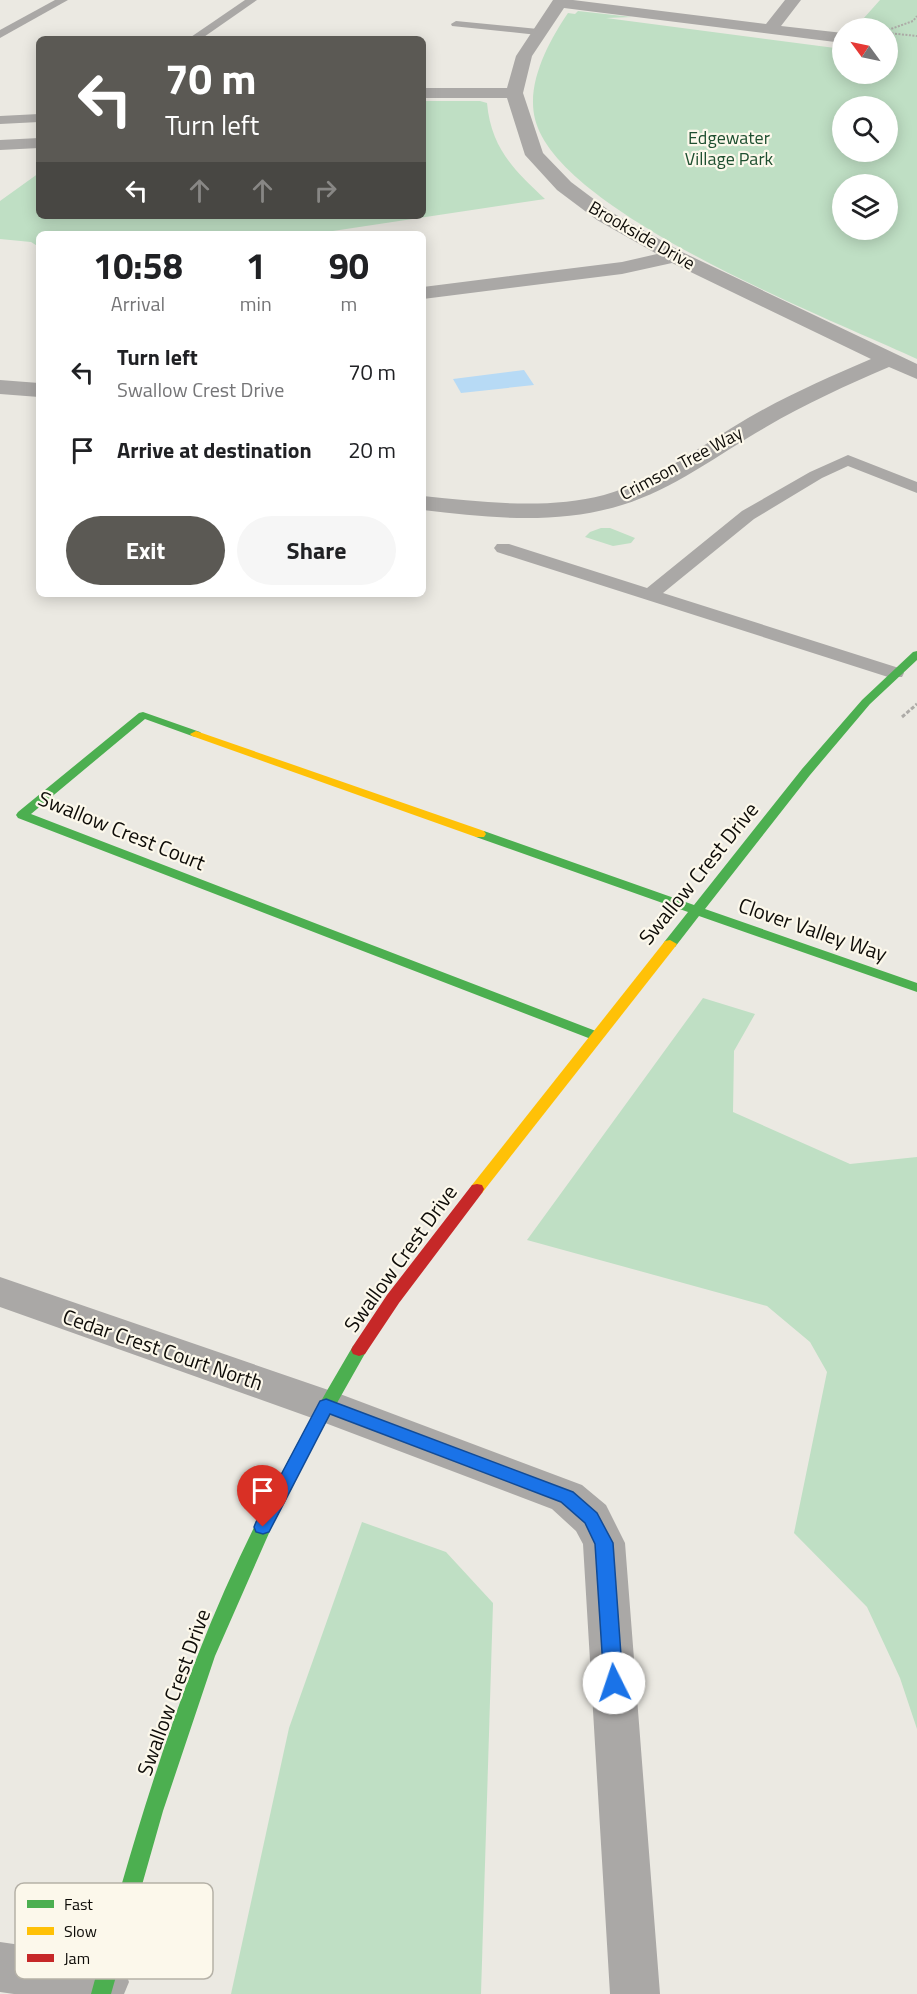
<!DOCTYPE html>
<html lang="en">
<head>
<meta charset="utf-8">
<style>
	body { margin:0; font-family:"Titillium Web",sans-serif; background:#f6f6f6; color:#202124; height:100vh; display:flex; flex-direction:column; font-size:22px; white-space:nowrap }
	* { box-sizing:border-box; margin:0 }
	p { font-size:20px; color:#757577 }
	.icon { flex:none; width:33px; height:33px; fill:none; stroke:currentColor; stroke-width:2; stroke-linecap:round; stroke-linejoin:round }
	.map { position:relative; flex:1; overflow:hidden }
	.panel { position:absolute; left:36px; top:231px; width:390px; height:366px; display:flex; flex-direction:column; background:#fff; border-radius:9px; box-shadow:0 3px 15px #0003 }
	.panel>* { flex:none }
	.hud { position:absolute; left:36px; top:36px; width:390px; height:183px; border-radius:9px; box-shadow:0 3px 15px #0003; background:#5b5954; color:#fff; overflow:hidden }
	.needle { width:39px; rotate:303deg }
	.tools { position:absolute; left:832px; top:18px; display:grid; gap:12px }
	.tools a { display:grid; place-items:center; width:66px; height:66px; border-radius:50%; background:#fff; box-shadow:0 3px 15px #0003; font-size:30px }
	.pin { position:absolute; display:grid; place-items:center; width:51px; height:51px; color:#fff; margin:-62px -26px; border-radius:50% 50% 50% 0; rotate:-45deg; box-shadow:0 0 6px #0007 }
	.pin .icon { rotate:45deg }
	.me { position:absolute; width:66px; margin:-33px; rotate:356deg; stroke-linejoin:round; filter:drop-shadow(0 0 4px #0008) }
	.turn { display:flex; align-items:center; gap:21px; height:126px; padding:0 30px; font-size:27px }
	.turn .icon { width:78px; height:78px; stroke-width:2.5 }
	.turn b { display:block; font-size:42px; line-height:51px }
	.lanes { display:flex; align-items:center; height:57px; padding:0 30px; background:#0003; justify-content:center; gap:30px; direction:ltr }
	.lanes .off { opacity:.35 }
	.eta { display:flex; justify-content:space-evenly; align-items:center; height:102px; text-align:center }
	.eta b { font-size:36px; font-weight:700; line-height:42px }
	.cta { display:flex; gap:12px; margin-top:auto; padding:12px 30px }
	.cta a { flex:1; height:69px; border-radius:36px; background:#5b5954; color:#fff; font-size:24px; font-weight:700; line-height:69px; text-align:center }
	.cta a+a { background:#f6f6f6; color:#202124 }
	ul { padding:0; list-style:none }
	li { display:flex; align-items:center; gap:18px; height:78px; padding:0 30px }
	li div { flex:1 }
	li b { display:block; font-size:22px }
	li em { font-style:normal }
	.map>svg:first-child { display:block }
</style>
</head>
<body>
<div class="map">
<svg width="917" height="1994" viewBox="0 0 917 1994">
	<rect width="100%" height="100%" fill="#ebe9e2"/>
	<g fill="#bfdfc4" fill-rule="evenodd">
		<path d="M880 0H917V359C830 319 558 213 535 119 526 83 549 41 568 13L575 14 578 11 632 17 606 18 835 48 843 40V74H888V28H855ZM843 106H888V152H843ZM843 184H888V230H843Z"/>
		<path d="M423 101H480L487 103C491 148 514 170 545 199L313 234H39V247L31 242 0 239V201L39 173V216H423Z"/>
		<polygon points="601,528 610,528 635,538 631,543 613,546 585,537 590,532"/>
		<polygon points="703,998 755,1014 734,1051 733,1112 850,1164 917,1157 917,1729 900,1678 867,1607 794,1533 827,1372 810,1342 767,1306 527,1240"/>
		<polygon points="362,1522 446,1552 493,1603 481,1994 231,1994 289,1728"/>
	</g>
	<polygon fill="#b7daf5" points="524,370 534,385 461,393 453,379"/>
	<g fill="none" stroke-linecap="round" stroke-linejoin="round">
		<g stroke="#adaba7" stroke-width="2" stroke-dasharray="2 1.5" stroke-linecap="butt">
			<polyline points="888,30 913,21 917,16"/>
			<polyline points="888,33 917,36"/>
		</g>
		<polyline stroke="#adaba7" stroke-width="3" stroke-dasharray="4 2" stroke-linecap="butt" points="902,717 917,704"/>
		<g fill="#aaa8a6" fill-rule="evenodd">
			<polygon points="55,0 68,0 0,38 0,30"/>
			<polygon points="245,0 257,0 201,39 188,39"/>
			<polygon points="456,21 538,29 544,32 538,35 452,26 451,24"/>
			<polygon points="39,114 39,122 0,124 0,116"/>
			<polygon points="848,455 917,482 917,493 848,466 822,478 754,519 663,593 902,669 904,673 902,677 888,677 497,552 494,548 497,544 509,544 647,588 742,511 810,472"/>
		</g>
		<g fill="#aaa8a6" fill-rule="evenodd">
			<path d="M553 0H573L766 24 785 0H801L781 26 843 33V43L564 8 532 56 523 93 543 153 571 182 611 212 682 252 917 364V379L889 367C847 385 805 404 766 427 719 454 674 489 622 505 558 525 489 518 423 510V496C482 502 546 510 604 495 656 481 702 445 748 418 788 395 829 377 871 359L672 263 622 274 423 299V287L622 262 657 254 597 220 557 190 525 155 507 98H423V88H507L516 56Z"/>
			<polygon points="39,138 39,148 0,150 0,140"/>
			<polygon points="0,380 39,383 39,397 0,394"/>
			<polygon points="0,1277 340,1394 582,1485 606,1505 625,1543 660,1994 610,1994 583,1544 576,1531 552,1509 312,1418 0,1307"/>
			<polygon points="0,1942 104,1957 122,1964 129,1982 124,1994 14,1994 0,1992"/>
		</g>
		<g fill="#4caf50" fill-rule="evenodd">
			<polygon points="917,651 917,660 870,704 810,775 705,909 917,983 917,992 699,916 675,947 665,947 663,944 665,941 688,912 476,837 474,834 476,831 484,831 694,905 802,769 862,700 913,652"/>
			<polygon points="143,712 200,732 202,734 196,737 192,736 145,719 31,814 601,1033 603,1036 601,1039 591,1039 18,818 16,815 18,812 139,713"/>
			<path d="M359 1344 365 1346 367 1350 316 1440 273 1524 215 1656 163 1811 111 1994H91C122 1881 154 1767 197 1657 239 1548 294 1446 353 1346Z"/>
		</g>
		<g fill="#ffc107" fill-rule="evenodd">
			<polygon points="196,731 484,831 486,834 484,837 476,837 192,736 190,734"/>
			<polygon points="670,940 677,944 675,947 482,1193 472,1193 470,1189 472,1185 665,941"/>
		</g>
		<polygon fill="#c62828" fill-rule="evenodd" points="477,1184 482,1185 484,1189 482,1193 399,1303 365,1354 359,1356 353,1354 351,1350 353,1346 387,1295 472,1185"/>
	</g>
	<polygon fill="#1a73e8" stroke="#114b97" stroke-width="1.5" points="326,1399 573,1492 597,1513 613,1543 623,1683 620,1689 614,1691 607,1689 604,1683 595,1544 585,1523 561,1502 330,1414 269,1532 263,1534 256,1532 254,1527 256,1522 320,1401"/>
	<g text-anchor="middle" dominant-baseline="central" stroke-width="4.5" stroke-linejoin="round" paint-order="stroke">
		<g font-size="18" fill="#1e4f30" stroke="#fcf8eb">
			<text x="729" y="137">Edgewater<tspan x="729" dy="21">Village Park</tspan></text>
		</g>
		<g font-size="18" fill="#0e0c08" stroke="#fcf8eb">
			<text transform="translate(642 235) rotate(30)">Brookside Drive</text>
			<text transform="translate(681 463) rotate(-28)">Crimson Tree Way</text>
		</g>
		<g font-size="21" fill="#0e0c08" stroke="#fcf8eb">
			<text transform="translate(122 830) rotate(22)">Swallow Crest Court</text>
			<text transform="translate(698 873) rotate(-51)">Swallow Crest Drive</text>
			<text transform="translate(813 929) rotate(19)">Clover Valley Way</text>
			<text transform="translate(400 1258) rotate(-54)">Swallow Crest Drive</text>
			<text transform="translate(163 1349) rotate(19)">Cedar Crest Court North</text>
			<text transform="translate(173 1692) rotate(-70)">Swallow Crest Drive</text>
		</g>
	</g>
	<rect x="15" y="1883" width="198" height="96" rx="9" fill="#fcf8eb" stroke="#b5b1a7" stroke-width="1.5"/>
	<rect x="27" y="1900" width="27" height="8" fill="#4caf50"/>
	<rect x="27" y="1927" width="27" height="8" fill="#ffc107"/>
	<rect x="27" y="1954" width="27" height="8" fill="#c62828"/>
	<g font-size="16" fill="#0e0c08">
		<text x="64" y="1910">Fast</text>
		<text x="64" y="1937">Slow</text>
		<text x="64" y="1964">Jam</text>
	</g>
</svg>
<div class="tools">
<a><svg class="needle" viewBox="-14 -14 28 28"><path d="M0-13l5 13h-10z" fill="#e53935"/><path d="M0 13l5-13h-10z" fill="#757577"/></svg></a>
<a><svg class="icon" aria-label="search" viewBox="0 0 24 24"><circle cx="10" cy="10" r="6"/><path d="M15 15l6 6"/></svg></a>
<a><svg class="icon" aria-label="layers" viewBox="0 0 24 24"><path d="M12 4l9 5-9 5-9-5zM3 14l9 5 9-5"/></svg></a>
</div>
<div class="pin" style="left:263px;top:1527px;background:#d93025"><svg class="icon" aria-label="arrive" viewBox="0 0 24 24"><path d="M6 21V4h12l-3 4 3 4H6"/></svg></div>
<svg class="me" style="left:614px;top:1683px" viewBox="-20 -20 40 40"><circle r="19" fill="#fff"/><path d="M0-13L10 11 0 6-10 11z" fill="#1a73e8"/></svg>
<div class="hud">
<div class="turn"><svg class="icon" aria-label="left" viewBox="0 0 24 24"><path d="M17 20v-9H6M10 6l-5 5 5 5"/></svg><div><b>70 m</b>Turn left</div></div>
<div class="lanes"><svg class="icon" aria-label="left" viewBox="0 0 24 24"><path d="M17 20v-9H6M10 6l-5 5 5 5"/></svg><svg class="icon off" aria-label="ahead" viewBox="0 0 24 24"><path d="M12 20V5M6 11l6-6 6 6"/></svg><svg class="icon off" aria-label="ahead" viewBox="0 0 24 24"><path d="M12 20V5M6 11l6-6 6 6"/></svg><svg class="icon off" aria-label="right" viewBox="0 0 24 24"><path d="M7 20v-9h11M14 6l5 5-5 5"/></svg></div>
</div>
<section class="panel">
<div class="eta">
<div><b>10:58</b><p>Arrival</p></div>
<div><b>1</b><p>min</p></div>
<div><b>90</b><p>m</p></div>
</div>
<ul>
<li><svg class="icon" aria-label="left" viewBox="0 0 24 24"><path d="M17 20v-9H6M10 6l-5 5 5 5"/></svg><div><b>Turn left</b><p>Swallow Crest Drive</p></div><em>70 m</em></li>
<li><svg class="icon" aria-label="arrive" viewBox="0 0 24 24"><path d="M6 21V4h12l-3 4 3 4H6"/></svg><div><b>Arrive at destination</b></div><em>20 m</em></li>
</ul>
<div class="cta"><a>Exit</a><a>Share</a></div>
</section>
</div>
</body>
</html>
